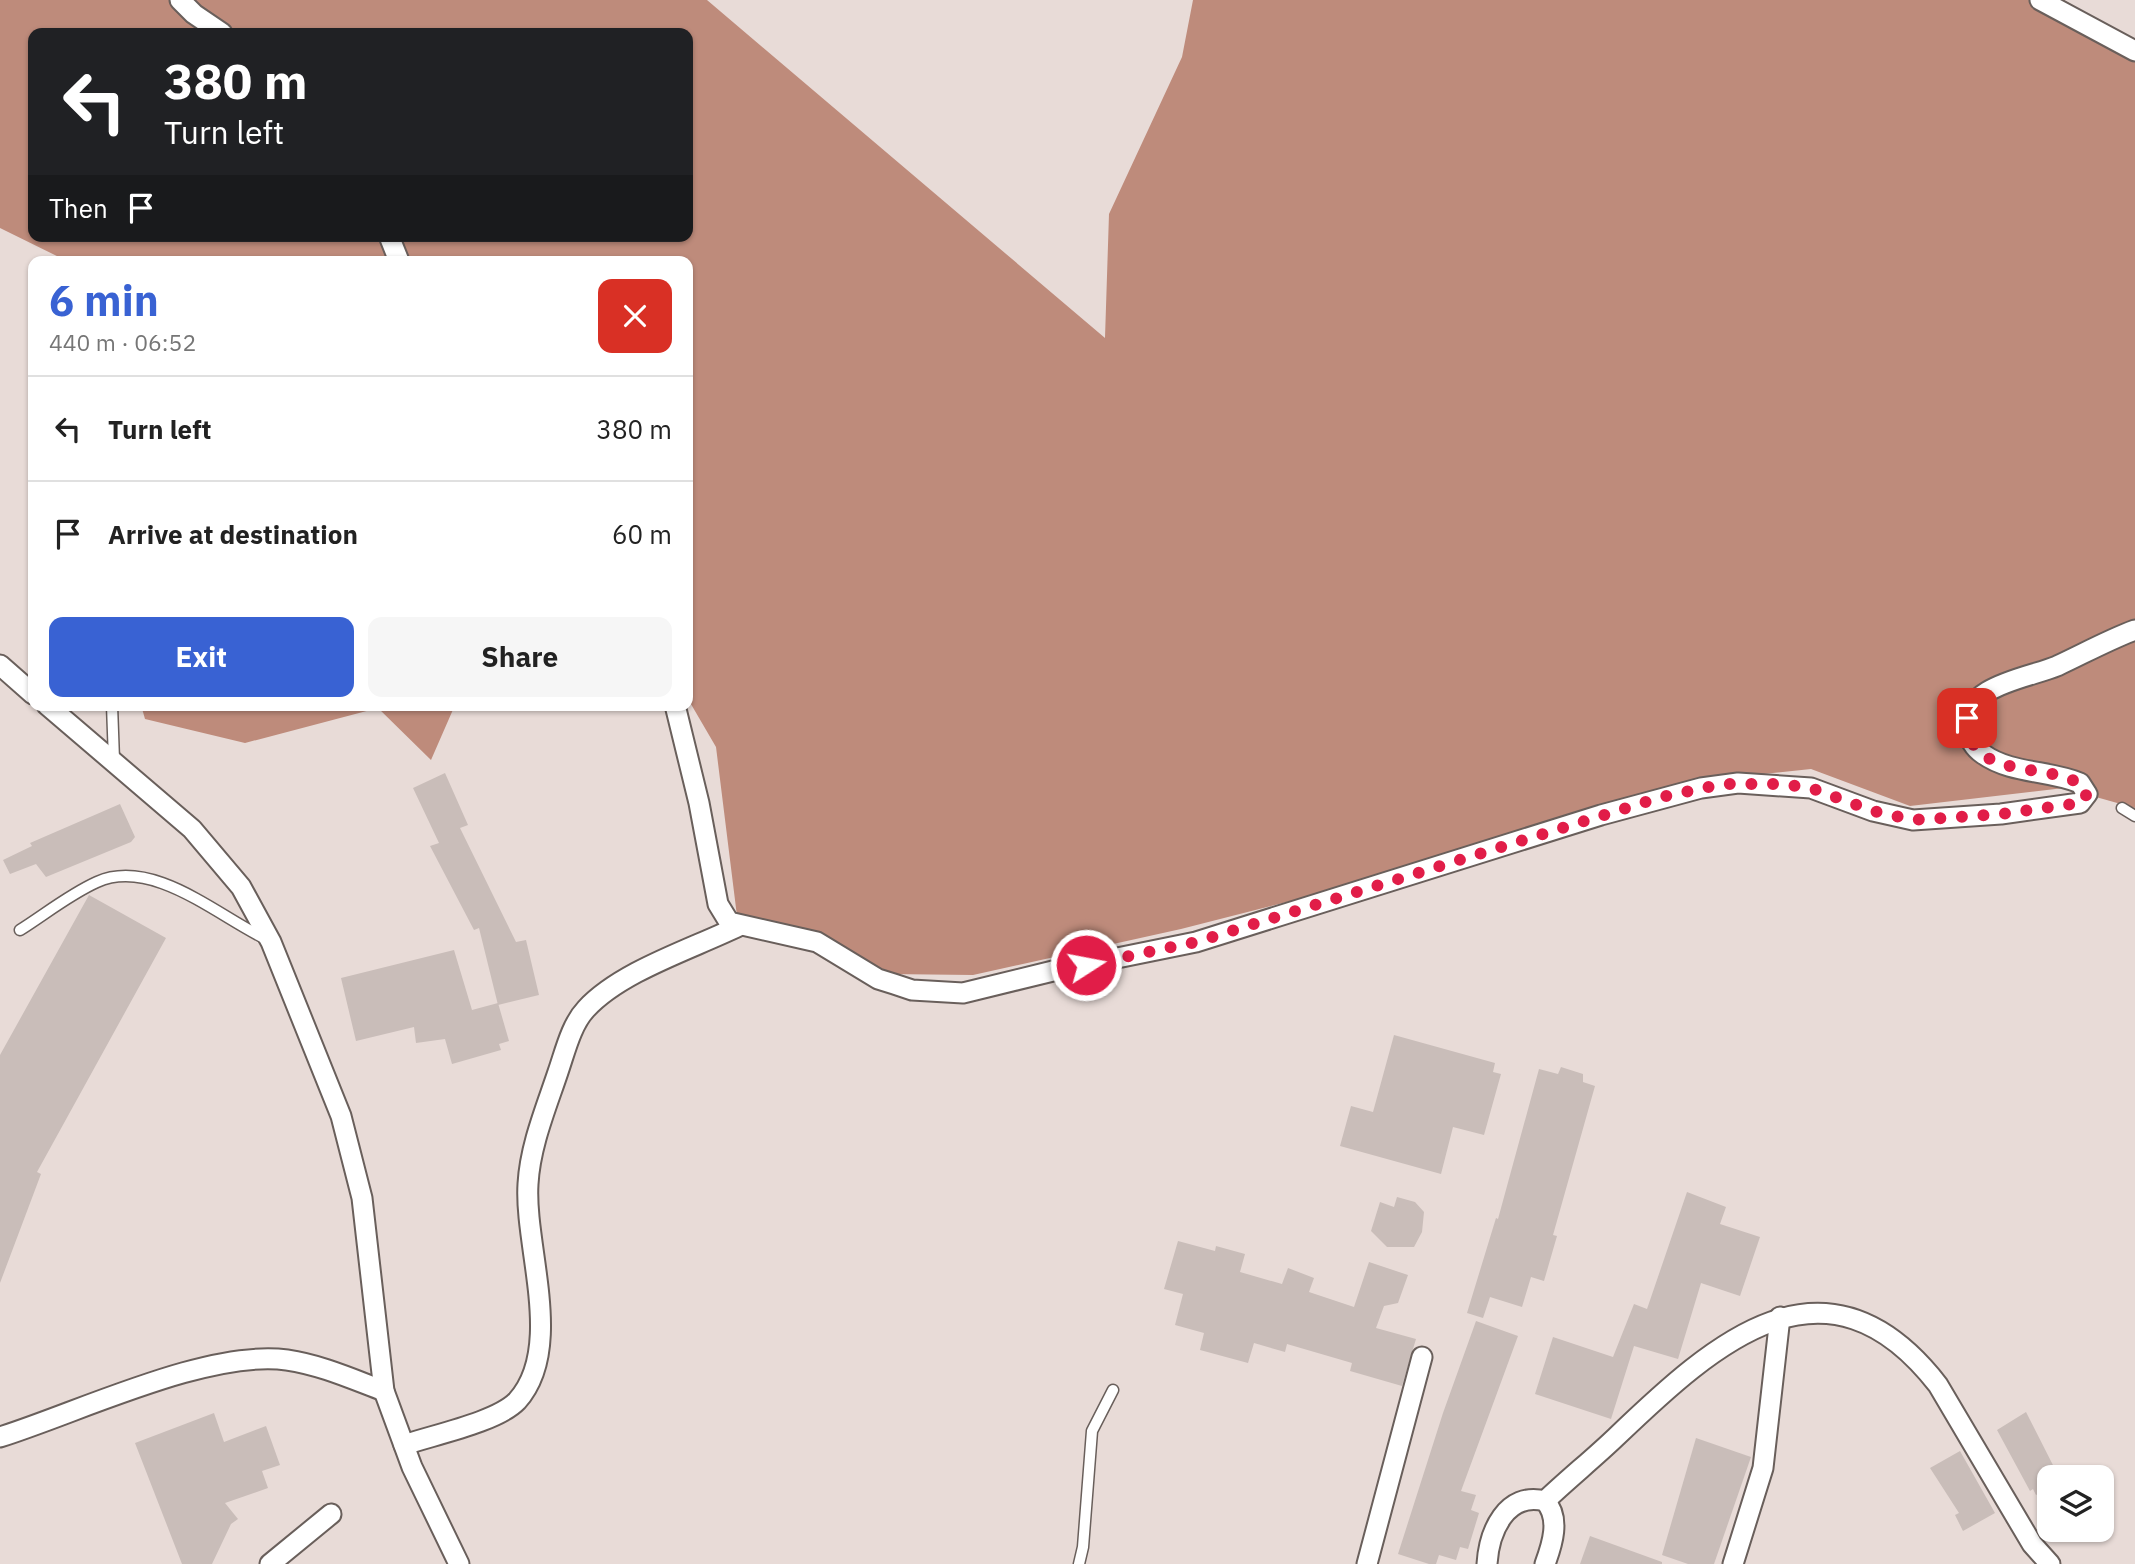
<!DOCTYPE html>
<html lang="en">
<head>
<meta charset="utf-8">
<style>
	body { margin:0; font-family:"IBM Plex Sans",sans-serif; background:#f6f6f6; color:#222; height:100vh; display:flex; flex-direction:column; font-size:26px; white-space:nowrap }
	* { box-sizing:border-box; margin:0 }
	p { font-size:23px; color:#767676 }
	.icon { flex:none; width:38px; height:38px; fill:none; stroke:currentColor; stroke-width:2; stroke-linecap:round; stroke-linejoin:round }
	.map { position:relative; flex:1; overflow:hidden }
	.panel { position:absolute; left:28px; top:256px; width:665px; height:455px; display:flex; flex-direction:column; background:#fff; border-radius:14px; box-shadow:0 2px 5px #0004 }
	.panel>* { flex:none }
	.banner { position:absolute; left:28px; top:28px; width:665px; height:214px; border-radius:14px; box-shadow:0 2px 5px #0004; background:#202124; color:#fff; overflow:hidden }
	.fabs { position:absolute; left:2037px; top:1465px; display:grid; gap:14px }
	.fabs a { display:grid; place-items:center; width:77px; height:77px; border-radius:14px; background:#fff; box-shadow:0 2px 5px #0004; font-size:35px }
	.pin { position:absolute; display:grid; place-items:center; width:60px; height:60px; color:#fff; margin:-30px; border-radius:14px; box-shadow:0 4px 10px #0006 }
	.me { position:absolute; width:77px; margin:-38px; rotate:79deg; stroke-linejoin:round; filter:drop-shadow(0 0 5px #0008) }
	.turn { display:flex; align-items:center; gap:24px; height:147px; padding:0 21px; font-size:32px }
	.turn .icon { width:91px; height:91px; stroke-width:2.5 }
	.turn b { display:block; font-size:49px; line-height:60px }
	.then { display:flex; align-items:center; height:66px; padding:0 21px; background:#0003; gap:14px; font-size:26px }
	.round { display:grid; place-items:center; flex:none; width:74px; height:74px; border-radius:14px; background:#f6f6f6 }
	.overview { display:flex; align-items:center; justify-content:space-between; height:119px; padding:0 21px }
	h1 { font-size:42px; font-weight:700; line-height:52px; color:#3962d3 }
	.primary-button { display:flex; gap:14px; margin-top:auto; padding:14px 21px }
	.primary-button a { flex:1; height:80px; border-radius:14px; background:#3962d3; color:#fff; font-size:28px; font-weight:700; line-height:80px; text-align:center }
	.primary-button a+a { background:#f6f6f6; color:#222 }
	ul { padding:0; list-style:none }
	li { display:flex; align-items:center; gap:21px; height:105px; padding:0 21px; border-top:2px solid #e0e0e0 }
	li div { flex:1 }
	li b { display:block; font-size:26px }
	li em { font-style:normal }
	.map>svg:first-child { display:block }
</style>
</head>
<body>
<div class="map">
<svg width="2135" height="1564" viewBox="0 0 2135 1564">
	<rect width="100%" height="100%" fill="#e8dbd7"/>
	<g fill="#be8b7b" fill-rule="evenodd">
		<path d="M0 0H707L1105 338 1109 214 1182 57 1193 0H2064L2135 43V808L2064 788 1910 806 1811 769 1715 779 1404 872 1181 929 973 975 887 974 737 916 716 747 688 699V261H67L0 228ZM33 33H688V236H33Z"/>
		<polygon points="141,705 455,705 431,760 378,708 245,743 145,719"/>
	</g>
	<g fill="#c9bdb9">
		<polygon points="445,773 468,825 460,828 516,942 526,940 539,995 498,1005 479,928 474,930 430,846 439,843 413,788"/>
		<polygon points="120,804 135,837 131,842 46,877 36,864 10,874 3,860 32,846 30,843"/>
		<polygon points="89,895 166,938 37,1172 41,1174 0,1283 0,1055"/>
		<polygon points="454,950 472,1010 498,1003 509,1041 499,1044 501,1050 452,1064 445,1039 416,1043 414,1027 356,1041 341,978"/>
		<polygon points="1394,1035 1495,1063 1493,1072 1501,1074 1484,1135 1453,1127 1441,1174 1340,1146 1351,1106 1373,1112"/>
		<polygon points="1561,1067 1583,1074 1583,1082 1595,1086 1553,1235 1557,1236 1544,1281 1531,1277 1522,1307 1490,1297 1483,1318 1467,1313 1496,1218 1498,1219 1539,1069 1558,1074"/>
		<polygon points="1687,1192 1726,1207 1720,1224 1760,1237 1740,1296 1701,1283 1678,1359 1634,1346 1611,1419 1535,1394 1553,1337 1613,1357 1634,1304 1647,1309"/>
		<polygon points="1397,1197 1415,1202 1424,1212 1422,1232 1414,1247 1387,1247 1371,1231 1380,1202 1394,1207"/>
		<polygon points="1178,1241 1215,1251 1216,1246 1245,1254 1240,1272 1282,1284 1288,1268 1314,1278 1309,1292 1354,1307 1369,1262 1408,1275 1398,1303 1384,1306 1376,1328 1416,1339 1402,1386 1350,1371 1352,1363 1287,1344 1285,1352 1254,1343 1248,1363 1200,1350 1204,1333 1175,1325 1183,1294 1164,1289"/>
		<polygon points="1476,1321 1518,1336 1461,1491 1476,1495 1471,1510 1479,1513 1468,1549 1460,1547 1456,1560 1439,1555 1436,1564 1429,1564 1398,1554 1443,1413"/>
		<polygon points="2026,1412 2059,1477 2049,1477 2049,1488 2036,1495 2033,1489 2030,1491 1997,1430"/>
		<polygon points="214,1413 224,1442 266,1426 280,1465 262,1471 268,1488 225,1503 238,1519 231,1524 212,1564 182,1564 135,1443"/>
		<polygon points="1696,1438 1751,1457 1714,1564 1688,1564 1662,1555"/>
		<polygon points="1960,1451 1995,1513 1963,1531 1955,1515 1959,1513 1930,1468"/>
		<polygon points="1590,1536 1662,1562 1662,1564 1580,1564"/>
	</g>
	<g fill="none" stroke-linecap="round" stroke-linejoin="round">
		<g stroke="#695f5b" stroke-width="13">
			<g id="service">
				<polyline points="112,705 114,760"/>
				<polyline points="2122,808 2135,816"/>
				<path d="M20 930C44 915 70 894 97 882 153 857 219 917 268 940"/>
				<polyline points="1079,1564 1083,1547 1092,1431 1113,1390"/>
			</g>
		</g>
		<g stroke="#695f5b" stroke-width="23">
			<g id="minor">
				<polyline points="180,0 194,14 222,33"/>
				<polyline points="2040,0 2135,51"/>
				<polyline points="389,236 399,261"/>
				<polyline points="0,665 33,694"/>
				<polyline points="47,705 192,829 241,887 271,942 341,1116 362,1198 384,1391 412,1467 459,1564"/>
				<path d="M675 705 699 803 718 904 729 922 817 942 878 979 894 984 912 990 963 993 1053 971 1196 942 1601 815 1701 788 1738 783 1811 788 1873 811 1913 820 2001 814 2080 803 2087 794 2080 783C2049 770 2011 774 1983 754 1974 748 1968 738 1967 727 1963 685 2029 678 2057 666 2083 654 2108 640 2135 630"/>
				<path d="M0 1437C77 1413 208 1349 287 1360 321 1365 352 1379 384 1391"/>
				<path d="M404 1445C433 1435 497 1422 517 1401 565 1348 524 1247 528 1184 530 1146 546 1108 558 1072 565 1052 571 1025 586 1009 621 971 692 949 739 926"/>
				<path d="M1545 1501C1568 1479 1593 1459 1616 1437 1714 1343 1826 1241 1938 1385L2032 1544 2050 1564"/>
				<polyline points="270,1564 331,1514"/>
				<polyline points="1367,1564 1422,1357"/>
				<path d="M1487 1564C1489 1532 1506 1491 1545 1501 1561 1518 1552 1545 1545 1564"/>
				<polyline points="1733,1564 1763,1468 1780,1317"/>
			</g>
		</g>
		<use href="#service" stroke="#fff" stroke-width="10"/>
		<use href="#minor" stroke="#fff" stroke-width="19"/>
	</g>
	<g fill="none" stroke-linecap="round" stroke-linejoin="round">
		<path stroke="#e11d48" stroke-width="12" stroke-dasharray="0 21.6" d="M1086 965 1196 942 1662 797 1723 784H1782L1811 788 1873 811 1913 820 2001 814 2080 803 2086 798V790C2062 759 1964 785 1967 718"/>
	</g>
</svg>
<div class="fabs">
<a><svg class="icon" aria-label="layers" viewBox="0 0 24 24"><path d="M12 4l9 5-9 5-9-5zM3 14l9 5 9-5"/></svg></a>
</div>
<div class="pin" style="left:1967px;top:718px;background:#d93025"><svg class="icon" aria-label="arrive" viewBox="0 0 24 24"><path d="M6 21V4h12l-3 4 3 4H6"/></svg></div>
<svg class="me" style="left:1086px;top:965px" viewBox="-20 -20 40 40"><circle r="17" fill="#e11d48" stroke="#fff" stroke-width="3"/><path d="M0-11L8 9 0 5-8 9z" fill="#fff"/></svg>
<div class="banner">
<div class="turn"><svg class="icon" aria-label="left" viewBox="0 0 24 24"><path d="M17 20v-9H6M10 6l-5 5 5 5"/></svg><div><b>380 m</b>Turn left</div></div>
<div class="then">Then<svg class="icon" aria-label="arrive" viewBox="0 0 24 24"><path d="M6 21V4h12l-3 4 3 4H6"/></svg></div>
</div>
<section class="panel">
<div class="overview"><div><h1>6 min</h1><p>440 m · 06:52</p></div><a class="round" style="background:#d93025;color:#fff"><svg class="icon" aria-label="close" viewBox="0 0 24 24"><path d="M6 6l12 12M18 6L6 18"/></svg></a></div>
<ul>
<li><svg class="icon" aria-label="left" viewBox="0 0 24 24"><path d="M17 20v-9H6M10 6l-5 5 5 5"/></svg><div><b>Turn left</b></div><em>380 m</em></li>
<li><svg class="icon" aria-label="arrive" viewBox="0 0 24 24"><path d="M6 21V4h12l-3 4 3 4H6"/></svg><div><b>Arrive at destination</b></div><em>60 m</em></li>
</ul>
<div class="primary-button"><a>Exit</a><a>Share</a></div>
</section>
</div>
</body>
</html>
